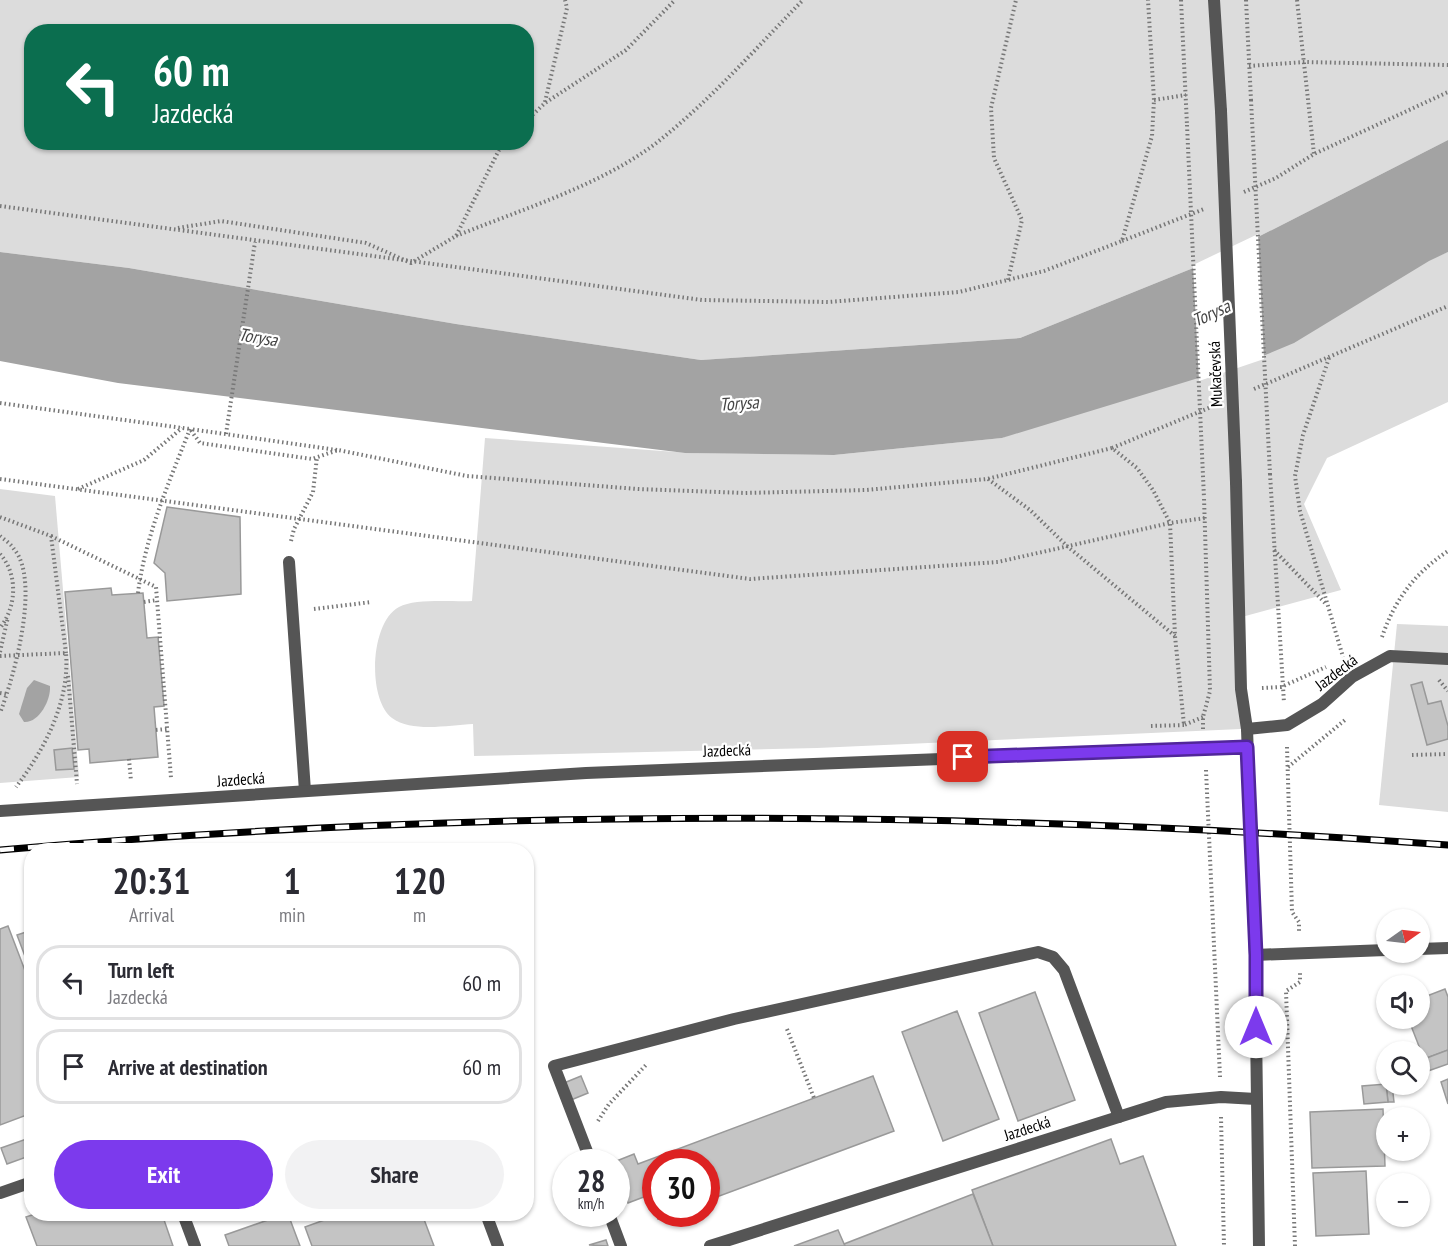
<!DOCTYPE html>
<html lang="en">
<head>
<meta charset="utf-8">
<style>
	body { margin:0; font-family:"PT Sans Narrow",sans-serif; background:#f2f2f3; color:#2b2b33; height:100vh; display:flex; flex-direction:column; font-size:22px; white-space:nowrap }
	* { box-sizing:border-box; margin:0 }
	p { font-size:20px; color:#7c7c81 }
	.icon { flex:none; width:33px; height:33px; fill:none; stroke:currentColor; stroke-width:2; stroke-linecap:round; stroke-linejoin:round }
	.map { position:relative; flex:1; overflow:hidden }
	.sheet { position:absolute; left:24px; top:843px; width:510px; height:378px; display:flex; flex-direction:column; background:#fff; border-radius:24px; box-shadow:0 2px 4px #0004 }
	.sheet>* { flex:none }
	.top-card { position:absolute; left:24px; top:24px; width:510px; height:126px; border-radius:24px; box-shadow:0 2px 4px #0004; background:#0b6e4f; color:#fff; overflow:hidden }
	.needle { width:39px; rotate:76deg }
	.buttons { position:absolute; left:1376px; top:909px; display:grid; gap:12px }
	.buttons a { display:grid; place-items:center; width:54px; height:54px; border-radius:50%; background:#fff; box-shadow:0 2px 4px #0004; font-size:30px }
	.speed { position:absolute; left:552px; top:1149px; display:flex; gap:12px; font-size:30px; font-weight:700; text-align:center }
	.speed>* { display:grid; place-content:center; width:78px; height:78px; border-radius:50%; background:#fff; box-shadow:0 2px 4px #0004; line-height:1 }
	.speed small { font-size:15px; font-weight:400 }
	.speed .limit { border:9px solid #d22; background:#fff; color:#111 }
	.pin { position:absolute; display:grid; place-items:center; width:51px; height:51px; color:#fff; margin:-26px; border-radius:12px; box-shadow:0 3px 9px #0006 }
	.me { position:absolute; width:66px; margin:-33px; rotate:0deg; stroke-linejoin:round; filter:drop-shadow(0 0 4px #0008) }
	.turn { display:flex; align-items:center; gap:21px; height:126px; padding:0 30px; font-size:27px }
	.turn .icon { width:78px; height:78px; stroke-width:2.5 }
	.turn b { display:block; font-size:42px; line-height:51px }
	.eta { display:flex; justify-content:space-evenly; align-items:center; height:102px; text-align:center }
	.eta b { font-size:36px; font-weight:800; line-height:42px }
	.primary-button { display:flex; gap:12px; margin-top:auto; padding:12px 30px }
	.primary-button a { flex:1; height:69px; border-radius:36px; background:#7c3aed; color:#fff; font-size:24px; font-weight:800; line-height:69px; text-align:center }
	.primary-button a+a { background:#f2f2f3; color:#2b2b33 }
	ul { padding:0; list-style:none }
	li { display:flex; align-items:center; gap:18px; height:75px; margin:0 12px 9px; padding:0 18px; border:3px solid #e1e1e2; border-radius:24px }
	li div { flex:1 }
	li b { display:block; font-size:22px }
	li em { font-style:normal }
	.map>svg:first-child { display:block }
</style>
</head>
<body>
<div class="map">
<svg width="1448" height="1246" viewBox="0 0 1448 1246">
	<rect width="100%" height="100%" fill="#fff"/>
	<g fill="#dcdcdc" fill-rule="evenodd">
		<path d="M0 0H1448V140L1213 260 1020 338 701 360 456 324 129 268 0 252ZM32 32H526V142H32Z"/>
		<path d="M1448 252V402L1327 458 1304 504 1341 590 1238 618 1241 729 817 748 474 756 473 724C449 725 413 733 392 718 367 699 370 622 399 607 415 598 453 602 472 601L485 438 690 453 834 455 1002 438Z"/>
		<polygon points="0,489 55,496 79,777 0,783"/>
		<polygon points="1397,624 1448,626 1448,812 1379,805"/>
	</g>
	<g fill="#a3a3a3">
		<polygon points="1448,140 1448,252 1429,261 1294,343 1241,365 1002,438 834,455 685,453 118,383 0,361 0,252 129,268 456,324 701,360 1020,338 1213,260"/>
		<path d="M34 680 50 686C51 700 39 723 24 722L19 714 27 688Z"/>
	</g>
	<polygon fill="#fff" points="1258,234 1264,359 1199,381 1193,265"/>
	<g fill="#c4c4c4" stroke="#999" stroke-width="1.5">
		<polygon points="167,507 240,517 241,594 167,601 165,573 154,563"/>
		<polygon points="111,588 112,595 143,593 147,638 158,637 164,706 154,707 158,757 90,763 89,749 78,750 65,592"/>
		<polygon points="1422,682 1428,704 1441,701 1448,726 1448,739 1427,745 1411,685"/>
		<polygon points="72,748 74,769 56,770 54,750"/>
		<polygon points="8,926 32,989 32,1113 0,1125 0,929"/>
		<polygon points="32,930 32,975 17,935"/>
		<polygon points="1445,989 1448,997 1448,1050 1424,1059 1408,1018 1419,1018 1419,999"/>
		<polygon points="1035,992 1075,1100 1018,1121 979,1013"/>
		<polygon points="957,1011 999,1119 943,1141 902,1032"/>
		<polygon points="1448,1050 1448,1064 1428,1071 1424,1059"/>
		<polygon points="581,1076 588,1093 571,1100 564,1083"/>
		<polygon points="873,1076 894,1131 706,1201 706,1162 656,1162 656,1212 649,1195 628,1203 616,1170 616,1162 614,1162 634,1154 638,1164"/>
		<polygon points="1448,1079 1448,1104 1441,1082"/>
		<polygon points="1386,1084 1392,1084 1394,1102 1388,1102"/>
		<polygon points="1386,1084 1388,1102 1364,1104 1362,1086"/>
		<polygon points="1383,1109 1385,1166 1312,1168 1310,1112"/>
		<polygon points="32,1137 32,1155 7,1164 1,1148"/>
		<polygon points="1111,1139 1120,1164 1143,1156 1176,1246 993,1246 972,1190"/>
		<polygon points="1366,1171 1369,1234 1316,1236 1313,1173"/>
		<polygon points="973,1194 993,1246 845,1246 844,1244"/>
		<polygon points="35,1214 162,1214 173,1246 37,1246 26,1217"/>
		<polygon points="218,1214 237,1214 220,1220"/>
		<polygon points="285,1214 288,1214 300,1246 229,1246 225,1235"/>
		<polygon points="341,1214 422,1214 434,1246 312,1246 305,1227"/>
		<polygon points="656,1214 672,1214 658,1219"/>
		<polygon points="838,1230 845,1246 794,1246"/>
		<polygon points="606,1240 608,1246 589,1245"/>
	</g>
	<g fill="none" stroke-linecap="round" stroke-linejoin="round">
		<g stroke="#777" stroke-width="4" stroke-dasharray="1.5 3" stroke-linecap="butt">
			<polyline points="1181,0 1187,125"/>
			<polyline points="1246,0 1251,100"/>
			<polyline points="1297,0 1314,154"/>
			<polyline points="1249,66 1304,62 1448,65"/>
			<polyline points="1154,100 1186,95"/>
			<polyline points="545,102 567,8 565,0"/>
			<polyline points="526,121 545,103 626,50 675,0"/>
			<polyline points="1244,192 1276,178 1314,154 1448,92"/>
			<polyline points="0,206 702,300 828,302 959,292 1044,271 1122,241 1152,136 1154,100 1148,0"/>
			<polyline points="178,228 221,221 366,243 411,263 456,236 499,150 506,142"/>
			<path d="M456 236C522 209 597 187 655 144 709 102 755 49 803 0"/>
			<polyline points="1122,241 1204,209"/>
			<polyline points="1008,280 1022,220 994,158 991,108 1016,0"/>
			<polyline points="1329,358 1303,435 1295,476 1300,511 1343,657"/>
			<polyline points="1254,389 1448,306"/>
			<polyline points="0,403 190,429 200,443 312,459 338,450 467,476 638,489 745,493 866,490 987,479 1112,448 1137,468 1153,490 1170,523 1175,636 1184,725 1203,717"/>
			<polyline points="226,434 255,242"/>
			<polyline points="1112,448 1211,407"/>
			<polyline points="1270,474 1284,703"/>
			<polyline points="0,479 750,579 998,562 1170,523 1205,518"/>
			<polyline points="988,479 1030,510 1067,546 1175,636"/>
			<polyline points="78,489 144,460 182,428"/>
			<polyline points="0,517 51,536 66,653"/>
			<path d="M0 536C5 540 11 544 14 549 41 581 14 677 0 713"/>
			<polyline points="51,536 156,587 171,778"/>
			<polyline points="291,541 294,529 313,492 317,457"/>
			<polyline points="1274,550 1325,603"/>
			<path d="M0 554C18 574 17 606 0 628"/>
			<path d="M138 593C145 537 169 482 190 429L337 450"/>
			<polyline points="144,602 157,600"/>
			<polyline points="314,609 372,602"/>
			<path d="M1382 637C1395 599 1415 573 1448 551"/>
			<polyline points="0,652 8,617"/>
			<path d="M0 656 66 653C70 702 44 750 16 787"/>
			<polyline points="68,676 77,784"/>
			<polyline points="1439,680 1448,691"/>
			<polyline points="1262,688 1281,687 1326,667"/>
			<polyline points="0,693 6,694"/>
			<polyline points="1151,726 1184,725"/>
			<polyline points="1203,729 1203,717 1210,691 1204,498"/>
			<polyline points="156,730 167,729"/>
			<polyline points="1287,747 1292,912 1299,922 1299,932"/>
			<polyline points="1412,755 1448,754"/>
			<polyline points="129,759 131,781"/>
			<polyline points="1288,767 1345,720"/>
			<polyline points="1206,770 1220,1077"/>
			<polyline points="787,1029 814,1098"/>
			<polyline points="1221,1117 1224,1246"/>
			<polyline points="598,1121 609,1104 646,1065"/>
			<polyline points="1295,1246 1286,991 1300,982 1300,972"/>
		</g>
		<g stroke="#555" stroke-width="12">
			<polyline points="289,562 305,791"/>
			<polyline points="591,1162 554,1066 734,1019 1038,952 1053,957 1064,970 1119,1117"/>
			<polyline points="0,1193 32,1182"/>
			<polyline points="183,1214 195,1246"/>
			<polyline points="486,1214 498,1246"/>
			<polyline points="609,1214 621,1246"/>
			<polyline points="710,1246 1166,1102 1221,1097 1256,1099"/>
		</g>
		<g stroke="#555" stroke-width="12">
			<polyline points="1214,0 1221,111"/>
			<polyline points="1236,482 1241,689 1247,729 1255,955 1259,1246"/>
			<polyline points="1247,729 1287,725 1322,704 1352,677 1390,656 1448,659"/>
			<polyline points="0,811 586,773 1247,747"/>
			<polyline points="1419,949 1448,948"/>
			<polyline points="1255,955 1386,950"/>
		</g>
		<g stroke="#000" stroke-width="7">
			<path id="rail" d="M0 850C480 807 967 810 1448 845"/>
		</g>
		<use href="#rail" stroke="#fff" stroke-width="4.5" stroke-dasharray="14" stroke-linecap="butt"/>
		<g stroke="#777" stroke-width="4" stroke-dasharray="1.5 3" stroke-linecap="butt">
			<polyline points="1251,100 1270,474"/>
			<polyline points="1187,125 1204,498"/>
		</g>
		<polyline stroke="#555" stroke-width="12" points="1221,111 1236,482"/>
	</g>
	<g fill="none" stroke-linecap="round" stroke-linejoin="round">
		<g stroke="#51269a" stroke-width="15">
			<polyline id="route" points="963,757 1247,747 1256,955 1256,1027"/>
		</g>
		<use href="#route" stroke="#7c3aed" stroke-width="10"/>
	</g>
	<g text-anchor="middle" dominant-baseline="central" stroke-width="4.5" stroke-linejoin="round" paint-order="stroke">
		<g font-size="16" fill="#000" stroke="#fff">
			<text transform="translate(1215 374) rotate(-92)">Mukačevská</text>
			<text transform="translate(1336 672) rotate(-37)">Jazdecká</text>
			<text transform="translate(727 750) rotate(-2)">Jazdecká</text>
			<text transform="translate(241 779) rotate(-4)">Jazdecká</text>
			<text transform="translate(1027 1128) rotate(-18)">Jazdecká</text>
		</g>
		<g font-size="18" font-style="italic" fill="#444" stroke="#fff">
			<text transform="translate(1211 313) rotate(-25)">Torysa</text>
			<text transform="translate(258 337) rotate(9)">Torysa</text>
			<text transform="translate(739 403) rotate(-4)">Torysa</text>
		</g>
	</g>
</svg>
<div class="buttons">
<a><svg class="needle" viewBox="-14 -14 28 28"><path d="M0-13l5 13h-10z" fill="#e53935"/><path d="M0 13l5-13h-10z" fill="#7c7c81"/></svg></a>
<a><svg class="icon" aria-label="sound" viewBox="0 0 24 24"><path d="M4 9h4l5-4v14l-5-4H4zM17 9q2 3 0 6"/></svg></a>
<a><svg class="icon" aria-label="search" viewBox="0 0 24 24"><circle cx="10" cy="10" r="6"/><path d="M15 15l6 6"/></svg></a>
<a>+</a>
<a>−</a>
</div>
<div class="speed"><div>28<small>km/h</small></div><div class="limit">30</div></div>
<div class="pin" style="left:963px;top:757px;background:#d93025"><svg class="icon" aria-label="arrive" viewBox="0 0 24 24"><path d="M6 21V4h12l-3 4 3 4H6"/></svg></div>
<svg class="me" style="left:1256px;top:1027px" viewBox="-20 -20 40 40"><circle r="19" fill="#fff"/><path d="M0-13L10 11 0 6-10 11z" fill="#7c3aed"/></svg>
<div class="top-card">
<div class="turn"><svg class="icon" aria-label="left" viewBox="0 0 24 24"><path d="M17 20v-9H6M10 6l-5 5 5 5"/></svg><div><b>60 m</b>Jazdecká</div></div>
</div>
<section class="sheet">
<div class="eta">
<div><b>20:31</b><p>Arrival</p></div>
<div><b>1</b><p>min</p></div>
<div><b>120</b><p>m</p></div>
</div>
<ul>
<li><svg class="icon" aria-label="left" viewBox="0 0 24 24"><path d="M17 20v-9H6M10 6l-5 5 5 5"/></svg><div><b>Turn left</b><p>Jazdecká</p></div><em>60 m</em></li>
<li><svg class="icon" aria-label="arrive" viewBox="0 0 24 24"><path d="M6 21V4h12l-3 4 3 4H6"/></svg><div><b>Arrive at destination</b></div><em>60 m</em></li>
</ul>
<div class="primary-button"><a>Exit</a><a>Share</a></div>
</section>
</div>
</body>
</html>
